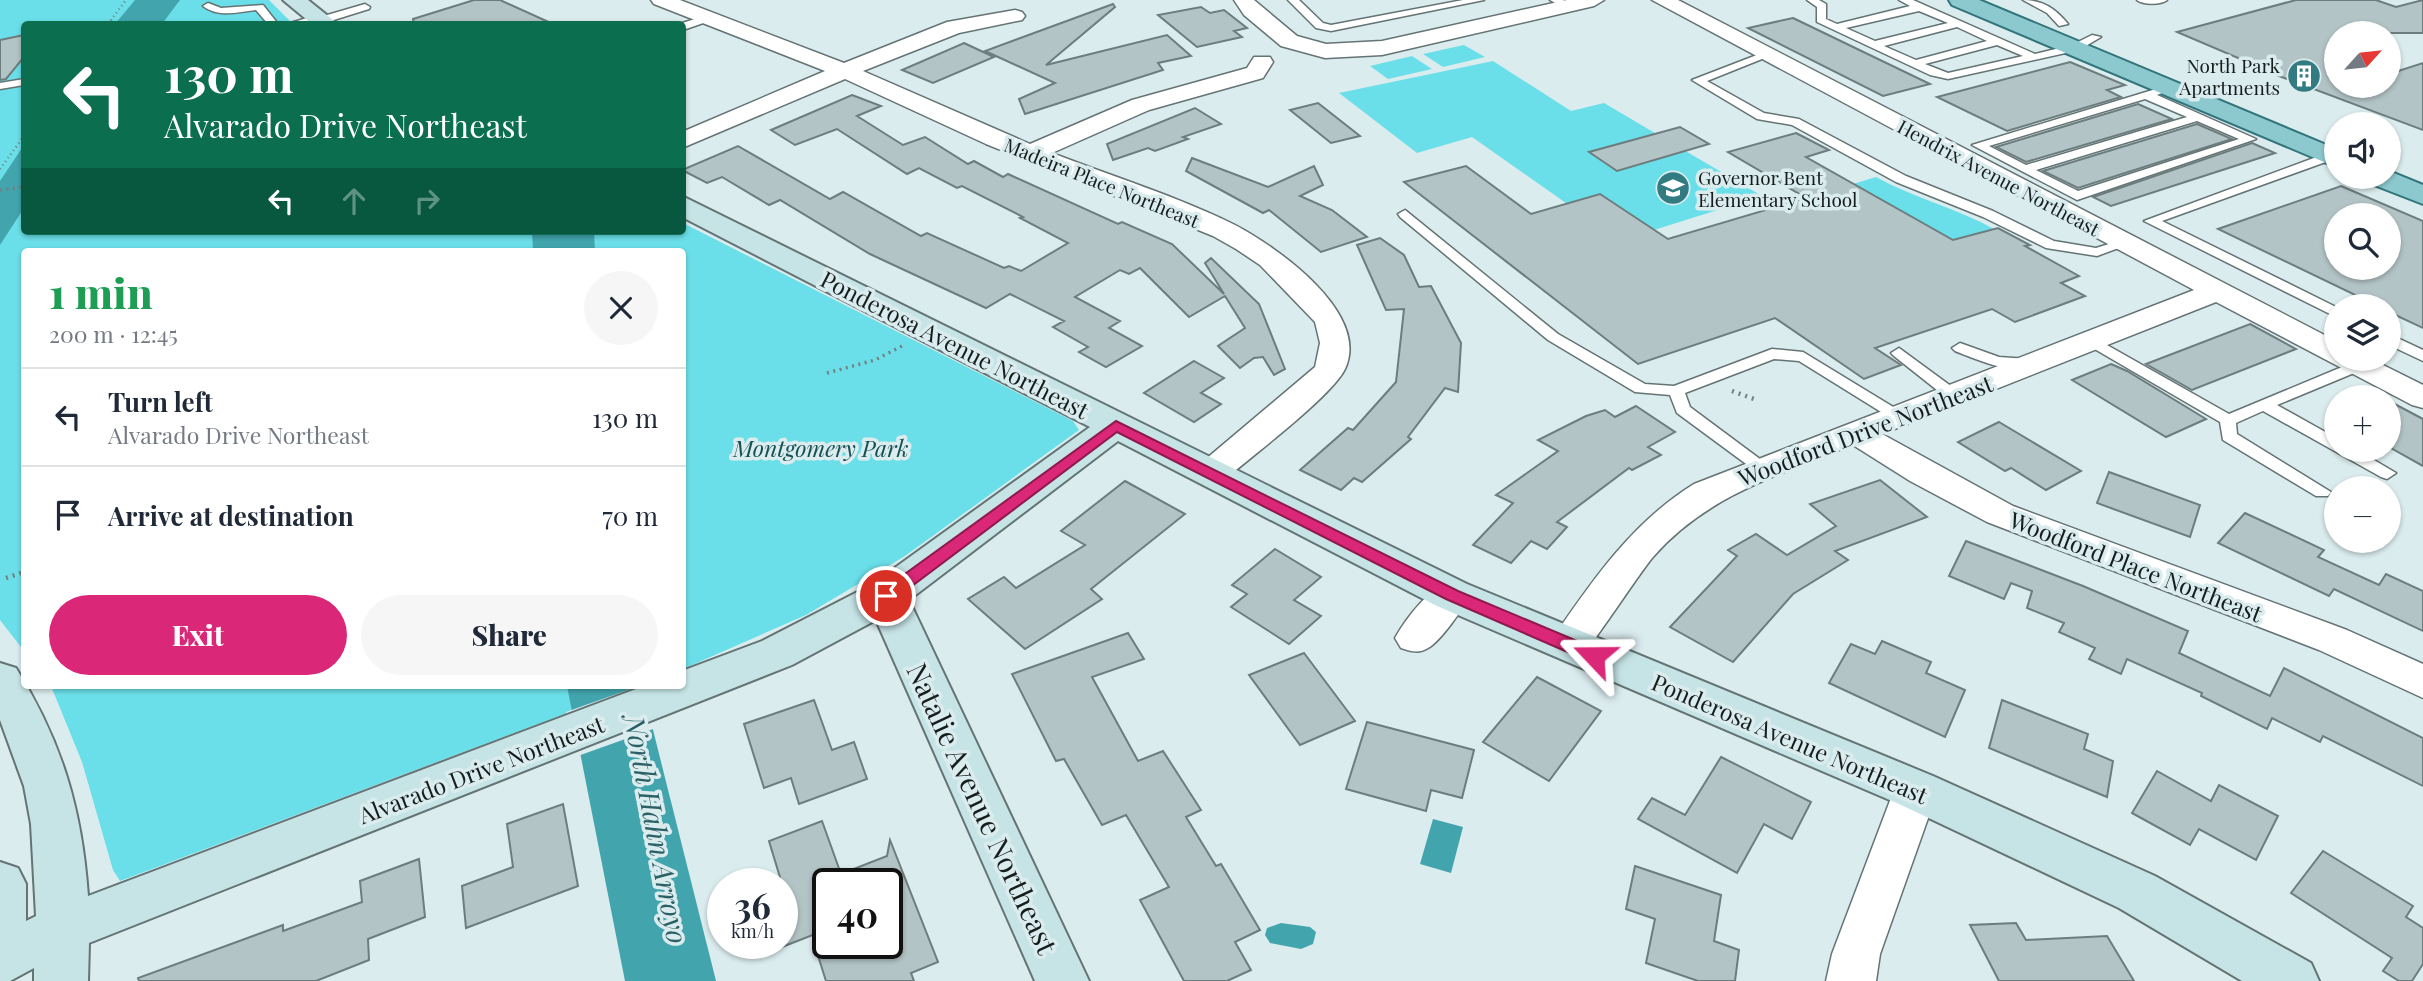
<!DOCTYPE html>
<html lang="en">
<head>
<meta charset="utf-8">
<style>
	body { margin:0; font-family:"Playfair Display",serif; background:#f6f6f7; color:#1f2937; height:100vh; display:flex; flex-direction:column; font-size:26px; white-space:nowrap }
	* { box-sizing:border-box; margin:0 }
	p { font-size:23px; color:#747a83 }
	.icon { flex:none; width:38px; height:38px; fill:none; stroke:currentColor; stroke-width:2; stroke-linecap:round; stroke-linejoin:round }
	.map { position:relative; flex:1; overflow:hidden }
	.side { position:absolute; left:21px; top:248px; width:665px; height:441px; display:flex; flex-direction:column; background:#fff; border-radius:7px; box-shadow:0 2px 5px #0004 }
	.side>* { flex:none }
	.banner { position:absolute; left:21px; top:21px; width:665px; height:214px; border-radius:7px; box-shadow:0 2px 5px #0004; background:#0b6e4f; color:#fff; overflow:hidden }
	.needle { width:46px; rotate:63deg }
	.controls { position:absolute; left:2324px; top:21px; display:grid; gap:14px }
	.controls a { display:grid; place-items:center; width:77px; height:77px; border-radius:50%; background:#fff; box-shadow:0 2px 5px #0004; font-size:35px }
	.speed { position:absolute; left:707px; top:868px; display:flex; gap:14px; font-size:35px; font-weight:700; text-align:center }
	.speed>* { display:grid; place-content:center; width:91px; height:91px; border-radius:50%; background:#fff; box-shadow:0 2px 5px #0004; line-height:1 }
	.speed small { font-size:18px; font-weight:400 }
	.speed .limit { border:4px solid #111; border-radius:10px; background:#fff; color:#111 }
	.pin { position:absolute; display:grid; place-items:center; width:60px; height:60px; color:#fff; margin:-30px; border:4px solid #fff; border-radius:50%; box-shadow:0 2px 7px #0007 }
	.me { position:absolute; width:77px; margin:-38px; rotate:293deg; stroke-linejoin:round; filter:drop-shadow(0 0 5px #0008) }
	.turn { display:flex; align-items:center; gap:24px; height:147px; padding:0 28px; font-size:32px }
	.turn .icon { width:91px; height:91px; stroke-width:2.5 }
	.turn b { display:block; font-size:49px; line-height:60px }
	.lanes { display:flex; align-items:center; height:66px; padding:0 28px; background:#0003; justify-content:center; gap:35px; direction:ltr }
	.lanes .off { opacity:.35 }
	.round { display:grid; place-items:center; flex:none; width:74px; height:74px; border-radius:37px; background:#f6f6f7 }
	.headline { display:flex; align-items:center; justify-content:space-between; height:119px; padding:0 28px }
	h1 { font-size:42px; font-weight:800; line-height:52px; color:#1e9e55 }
	.cta { display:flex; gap:14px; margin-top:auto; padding:14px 28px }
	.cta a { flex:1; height:80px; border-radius:42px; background:#db2777; color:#fff; font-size:28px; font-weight:800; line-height:80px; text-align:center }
	.cta a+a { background:#f6f6f7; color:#1f2937 }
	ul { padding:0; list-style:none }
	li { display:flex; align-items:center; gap:21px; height:98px; padding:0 28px; border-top:2px solid #e0e1e3 }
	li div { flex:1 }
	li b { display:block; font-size:26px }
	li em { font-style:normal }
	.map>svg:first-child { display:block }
</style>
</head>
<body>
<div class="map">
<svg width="2423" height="981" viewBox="0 0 2423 981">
	<rect width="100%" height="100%" fill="#dbecee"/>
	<g fill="#6bdfe9">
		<polygon points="0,0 269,0 293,24 24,24 24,231 682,231 683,223 1073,421 1079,430 905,556 806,615 683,669 682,252 24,252 24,651 0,620"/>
		<polygon points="1464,45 1485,57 1443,67 1423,54"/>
		<polygon points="1412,56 1432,69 1388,79 1370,66"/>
		<polygon points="1493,61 1571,111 1604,103 1762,196 1654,230 1635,217 1600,227 1472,137 1417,153 1339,93"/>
		<path d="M1876 177C1914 198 1956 208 1994 229L1975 252 1853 184Z"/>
		<polygon points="51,686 639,686 120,881 113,870 82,762"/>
	</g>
	<g fill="#42a5ae">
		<polygon points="135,0 180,0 162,24 115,24"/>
		<polygon points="24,145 24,208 0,245 0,181"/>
		<polygon points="532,231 594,231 595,252 533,252"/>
		<polygon points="567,686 642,686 716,981 625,981"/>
		<polygon points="1433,819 1463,827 1451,873 1420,864"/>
		<polygon points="1281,923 1310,927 1316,932 1313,944 1301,949 1270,943 1265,935 1267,928"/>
	</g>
	<polygon fill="#dbecee" points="639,686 646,686 656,728 575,757 566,712"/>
	<g fill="#b3c4c6" stroke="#6d7d7e" stroke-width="2" fill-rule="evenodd">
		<polygon points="474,0 500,0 553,24 414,24 413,19"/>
		<polygon points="2296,0 2376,0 2396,7 2423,0 2423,33 2336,33 2336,86 2389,86 2389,74 2423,63 2423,130 2255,67 2257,66 2177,32"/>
		<polygon points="1113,4 1115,7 1046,65 1167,35 1191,56 1158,63 1163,70 1025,114 1019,99 1055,83 985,51"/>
		<polygon points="1201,7 1210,13 1224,10 1247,28 1234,31 1242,37 1197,47 1158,15"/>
		<polygon points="1793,18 1930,84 1883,96 1748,28"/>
		<polygon points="24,35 24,57 6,79 0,80 0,40"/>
		<polygon points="964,43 994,57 933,83 902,70"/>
		<polygon points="2070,62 2125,85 2107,90 2121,97 2007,131 1937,97"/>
		<polygon points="852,95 881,106 857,116 903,145 925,137 968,164 974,161 1003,177 1008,174 1118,224 1122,222 1172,244 1224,294 1205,263 1211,258 1259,304 1285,369 1274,375 1263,357 1254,358 1240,368 1218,346 1245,328 1225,296 1189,317 1140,268 1129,274 1120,270 1075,297 1120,321 1109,328 1142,346 1106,367 1079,352 1088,347 1053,327 1064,321 1010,294 986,308 870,254 780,200 769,205 722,177 707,183 682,170 738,146 830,199 843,192 921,236 927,233 1004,268 1009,266 1021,271 1068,243 1020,218 1023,217 962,186 957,188 919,168 907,174 837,129 795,145 771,130"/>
		<polygon points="1318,103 1360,136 1331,143 1290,110"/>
		<polygon points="2138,104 2172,119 2026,162 1996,147"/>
		<polygon points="1195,108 1221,124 1183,137 1188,139 1155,151 1148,148 1113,160 1107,144"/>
		<polygon points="2197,124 2232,139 2078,188 2043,171"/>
		<polygon points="1680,127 1709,144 1617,171 1589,152"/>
		<polygon points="1796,133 1829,150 1806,157 1953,240 1998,228 2030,245 2025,246 2079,276 2061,283 2085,296 2015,322 1992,309 1875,348 1901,365 1864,379 1775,318 1638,364 1404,182 1466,166 1531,214 1600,194 1668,239 1806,198 1728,152"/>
		<polygon points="2252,143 2275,153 2111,206 2093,197"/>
		<polygon points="1192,158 1268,187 1314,166 1323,185 1300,196 1332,210 1367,237 1321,252 1269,210 1263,213 1186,171"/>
		<path d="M2341 186 2423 221V328L2389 312V306H2378L2218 229ZM2336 215H2389V268H2336Z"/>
		<polygon points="1380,238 1404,255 1419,287 1431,286 1461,343 1458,392 1445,388 1408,437 1411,439 1362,482 1354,478 1341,490 1300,470 1348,428 1353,430 1396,382 1404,309 1386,310 1357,245"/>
		<polygon points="2250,324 2296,349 2192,390 2146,364"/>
		<polygon points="1194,361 1224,378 1201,393 1221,404 1194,422 1144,393"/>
		<polygon points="2111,364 2127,371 2206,419 2166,437 2072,380"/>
		<polygon points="2389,401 2423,419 2423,466 2389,447"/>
		<polygon points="1636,406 1675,432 1648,447 1661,455 1632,470 1629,468 1557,522 1567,527 1547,549 1531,541 1511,563 1473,545 1513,503 1496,495 1558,451 1538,440 1586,416 1605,410 1615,417"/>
		<polygon points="1999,422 2081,471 2046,490 2011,468 2005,471 1958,442"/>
		<polygon points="2109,472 2200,505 2190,537 2097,503"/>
		<polygon points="1880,480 1927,517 1835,551 1848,560 1793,594 1733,662 1670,627 1737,556 1728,550 1756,534 1787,555 1836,526 1810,504"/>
		<polygon points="1125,481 1185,514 1091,589 1102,599 1025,649 968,599 1004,577 1016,588 1085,545 1061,531"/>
		<polygon points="2245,513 2324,550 2318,557 2379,585 2386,574 2423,591 2423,631 2334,589 2329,596 2218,543"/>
		<polygon points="1966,541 2083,586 2188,631 2179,653 2270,696 2284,668 2423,738 2423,786 2323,736 2320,742 2272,718 2267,729 2201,696 2202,693 2127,659 2121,674 2089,659 2095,648 2059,632 2064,623 2027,608 2032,591 2011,583 2004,599 1949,576"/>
		<polygon points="1275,549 1321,577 1294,600 1321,616 1289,644 1231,607 1247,594 1232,585"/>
		<polygon points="1128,633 1144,659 1092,677 1138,761 1163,751 1201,810 1186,817 1216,866 1221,864 1260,930 1235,942 1251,970 1227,981 1184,981 1140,900 1169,887 1126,815 1102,825 1064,759 1056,761 1012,674"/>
		<polygon points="1882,641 1931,662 1926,673 1965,690 1945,737 1829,683 1851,644 1875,654"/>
		<polygon points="1304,653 1355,721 1300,745 1249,675"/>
		<polygon points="1537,677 1601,711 1549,781 1483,742"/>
		<polygon points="814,700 832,750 854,742 867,779 799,804 791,778 764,788 744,724"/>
		<polygon points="2002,700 2088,734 2084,749 2113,761 2107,797 1989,748"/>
		<polygon points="1367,722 1474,750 1462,798 1431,790 1426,811 1346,789"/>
		<polygon points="1721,757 1811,802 1792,839 1764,824 1737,873 1638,819 1652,798 1685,815"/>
		<polygon points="2157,771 2211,801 2219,785 2278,816 2256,860 2199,829 2190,845 2132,813"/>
		<polygon points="563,804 578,886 466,928 462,886 513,867 507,824"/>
		<polygon points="822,821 841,874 887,856 890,840 938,962 911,973 914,981 826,981 814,943 887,943 887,884 828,884 828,929 782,947 782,884 769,841"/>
		<polygon points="2323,851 2413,906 2406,917 2423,928 2423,964 2412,981 2399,981 2383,971 2392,958 2291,893"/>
		<polygon points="419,859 425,917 368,939 369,960 316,981 139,981 138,978 283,925 283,931 362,902 360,881"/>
		<polygon points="1635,866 1721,895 1714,941 1739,950 1735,981 1698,981 1646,963 1655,919 1626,909"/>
		<polygon points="2016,923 2026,940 2107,936 2134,981 1999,981 1970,925"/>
	</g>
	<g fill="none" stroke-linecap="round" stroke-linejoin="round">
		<g stroke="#647374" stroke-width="3">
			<g id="lane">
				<polygon points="1288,0 1299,0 1323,23 1331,25 1463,0 1484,0 1331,31 1316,28"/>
				<polygon points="1550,0 1563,0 1573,6 1564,8"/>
				<path d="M1807 0H1819L1826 4V19L1837 24 1910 6 1899 0H1913L2035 54 2072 45 2092 35 2101 37 2079 50 1948 79 1930 75 1817 22V7ZM1919 11 1948 23 1875 41 1846 28ZM1957 27 1987 41 1916 60 1884 46ZM1997 45 2023 56 1948 73 1925 64Z"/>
				<path d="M2023 0C2043 0 2056 9 2068 24L2059 26 2047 13Z"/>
				<path d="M2137 0H2167C2161 5 2143 5 2137 0Z"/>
				<path d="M208 3 221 8 263 5 278 24H268L256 10C238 12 219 18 203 6Z"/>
				<polygon points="365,4 370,7 369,9 324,23 316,23 316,20 301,24 287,24 317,15 317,18"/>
				<polygon points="708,15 713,18 712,20 686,29 682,30 682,24 679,24"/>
				<polygon points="1762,53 1772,55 1707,81 1764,113 1799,119 1906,176 1993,211 2054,241 2096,248 2125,239 2132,243 2097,256 2046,248 1983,217 1896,182 1792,125 1757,119 1692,80"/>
				<polygon points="24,79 24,85 0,89 0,83"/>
				<path d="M2169 85 2175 88 2157 95 2256 139 2077 200 1972 145ZM2145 99 2187 117 2026 165 1989 146ZM2197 121 2239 139 2078 191 2036 170Z"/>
				<polygon points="2330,152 2334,153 2334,159 2162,221 2336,307 2336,317 2144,221"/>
				<polygon points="1405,210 1558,334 1645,384 1674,386 1772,349 1803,352 1908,416 1900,421 1894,420 1799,361 1774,359 1685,393 1690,407 1772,468 1769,472 1757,472 1677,413 1670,395 1635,392 1548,340 1400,217 1398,214"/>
				<polygon points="2389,334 2423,350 2423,361 2389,345"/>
				<polygon points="2091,336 2229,414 2354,362 2366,362 2368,365 2366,368 2277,405 2336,438 2336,450 2357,450 2396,473 2387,479 2381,477 2263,411 2236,423 2237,434 2331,492 2328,496 2316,496 2223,440 2220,422 2086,344 2083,341"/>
				<path d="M1960 343 1999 357 2028 359 2036 364C2020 379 1973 358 1955 351L1952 348Z"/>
				<polygon points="1899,348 1959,392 1961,395 1959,398 1947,398 1894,356 1891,353"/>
			</g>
		</g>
		<g stroke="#647374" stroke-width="3">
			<g id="street">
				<path d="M651 0H680L844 63 947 22 1015 10 1022 12 1025 16 1022 20 959 33 863 71 1030 144 1132 100 1247 68 1254 57H1270L1273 62 1263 78 1149 110 1052 153C1111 176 1179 197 1235 225 1277 247 1371 313 1345 369 1332 396 1251 457 1224 480L1212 483 1200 480 1195 472 1200 464 1315 367 1320 343 1315 322 1260 265 1236 249 1213 236 986 144 845 79 682 148V132L825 71 654 4Z"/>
				<polygon points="1234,0 1254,0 1297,36 1326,44 1382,41 1567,0 1604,0 1594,6 1382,55 1325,58 1281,46 1244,15"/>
				<path d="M1652 0H1678L2336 341V359H2371L2423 385V408L2412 405 2216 302 1882 434 2013 506 2347 630 2423 664V698L2319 650 1987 522 1910 481 1853 445C1780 474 1706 496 1653 557 1640 572 1588 652 1581 656 1572 661 1564 658 1555 655L1549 645 1555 635C1594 578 1634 521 1694 484L2194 290Z"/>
				<path d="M1452 581 1465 585 1471 595C1463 608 1441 641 1428 648 1419 654 1410 651 1401 648L1395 638C1407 617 1429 588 1452 581Z"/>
				<polygon points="1916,772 1932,777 1938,790 1880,954 1876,981 1826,981 1832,954 1894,790 1900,777"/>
			</g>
		</g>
		<g stroke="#647374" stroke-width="4">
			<g id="secondary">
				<polygon points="283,0 308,0 338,24 312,24"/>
				<path d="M682 196 1467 584 1933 776 2155 876 2311 963 2319 981H2242L2119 908 1899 804 1437 606 1118 441 909 600 1089 981H1035L876 620 792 665 89 943 88 981H34V968L10 981H0V862L18 868 26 884V921L36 916 31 824 24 786 0 720V663L16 668C61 740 82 808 88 896L644 686H682V671L762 641 871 585 1090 427 682 217Z"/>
			</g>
		</g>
		<g stroke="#31757b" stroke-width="4">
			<g id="primary">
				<polygon points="1949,0 1979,0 2336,149 2336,167 1952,5"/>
				<polygon points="2389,171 2423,185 2423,204 2369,183 2365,177 2389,177"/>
			</g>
		</g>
		<g stroke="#748081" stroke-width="2.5" stroke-dasharray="1 3.5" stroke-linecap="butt">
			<polyline points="108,24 126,0"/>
			<polyline points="0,169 24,136"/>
		</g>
		<g stroke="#748081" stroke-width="3.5" stroke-dasharray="2 4.5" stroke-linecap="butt">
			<polyline points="0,190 24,187"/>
			<polyline points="827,373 875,360 902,346"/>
		</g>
		<g stroke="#748081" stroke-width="4.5" stroke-dasharray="2 5" stroke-linecap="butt">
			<polyline points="1732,391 1757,400"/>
			<polyline points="6,578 24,572"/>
		</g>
		<use href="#lane" fill="#fff" fill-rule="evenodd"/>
		<use href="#street" fill="#fff" fill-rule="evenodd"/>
		<use href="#secondary" fill="#c6e4e6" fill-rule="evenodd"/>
		<use href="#primary" fill="#8cc9ce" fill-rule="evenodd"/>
	</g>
	<polygon fill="#db2777" stroke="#8e194d" stroke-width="2" points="1116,421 1458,591 1601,651 1603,656 1601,661 1588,661 1446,599 1117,432 892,601 880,601 877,596 880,592"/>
	<defs>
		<g id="building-disc" transform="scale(1.75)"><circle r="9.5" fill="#327b81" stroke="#dbecee"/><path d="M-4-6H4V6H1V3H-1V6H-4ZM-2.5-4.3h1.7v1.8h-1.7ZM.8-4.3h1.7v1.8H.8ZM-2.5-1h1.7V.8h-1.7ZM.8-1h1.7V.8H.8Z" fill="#fff"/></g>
		<g id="school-disc" transform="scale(1.75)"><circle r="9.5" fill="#327b81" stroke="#dbecee"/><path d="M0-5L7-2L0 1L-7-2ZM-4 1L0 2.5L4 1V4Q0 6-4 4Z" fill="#fff"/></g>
	</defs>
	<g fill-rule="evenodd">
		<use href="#building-disc" x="2304" y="76"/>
		<use href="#school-disc" x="1673" y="188"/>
	</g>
	<g text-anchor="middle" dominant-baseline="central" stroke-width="7" stroke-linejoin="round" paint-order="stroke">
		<g font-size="19" fill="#161d1d" stroke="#dbecee" text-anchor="end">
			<text x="2280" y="65">North Park<tspan x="2280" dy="22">Apartments</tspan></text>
			<text x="1698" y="177" text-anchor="start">Governor Bent<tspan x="1698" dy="22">Elementary School</tspan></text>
		</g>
		<g font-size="19" fill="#161d1d" stroke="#dbecee">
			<text transform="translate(1999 177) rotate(28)">Hendrix Avenue Northeast</text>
			<text transform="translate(1102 182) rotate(22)">Madeira Place Northeast</text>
		</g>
		<g font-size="23" fill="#161d1d" stroke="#dbecee">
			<text transform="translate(955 344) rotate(27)">Ponderosa Avenue Northeast</text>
			<text transform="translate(1865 430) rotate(-21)">Woodford Drive Northeast</text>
			<text transform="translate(2136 566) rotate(21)">Woodford Place Northeast</text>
			<text transform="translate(1790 738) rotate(23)">Ponderosa Avenue Northeast</text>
			<text transform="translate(481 769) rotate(-21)">Alvarado Drive Northeast</text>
		</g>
		<g font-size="23" font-style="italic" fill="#164f54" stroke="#dbecee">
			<text x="821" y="447">Montgomery Park</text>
		</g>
		<g font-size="28" fill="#161d1d" stroke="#dbecee">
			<text transform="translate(983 808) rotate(65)">Natalie Avenue Northeast</text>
		</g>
		<g font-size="28" font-style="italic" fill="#2b6166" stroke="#dbecee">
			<text transform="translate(657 829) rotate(79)">North Hahn Arroyo</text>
		</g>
	</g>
</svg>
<div class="controls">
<a><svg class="needle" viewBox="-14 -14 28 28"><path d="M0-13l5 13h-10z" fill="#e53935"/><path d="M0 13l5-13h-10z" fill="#747a83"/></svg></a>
<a><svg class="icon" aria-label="sound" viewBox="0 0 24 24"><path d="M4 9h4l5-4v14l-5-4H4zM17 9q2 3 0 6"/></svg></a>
<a><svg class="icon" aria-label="search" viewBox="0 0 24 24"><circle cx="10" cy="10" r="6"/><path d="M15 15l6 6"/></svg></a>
<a><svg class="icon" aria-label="layers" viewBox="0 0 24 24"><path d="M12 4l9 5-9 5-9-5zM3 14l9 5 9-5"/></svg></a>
<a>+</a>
<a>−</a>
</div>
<div class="speed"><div>36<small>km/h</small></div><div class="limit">40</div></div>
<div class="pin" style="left:886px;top:596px;background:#d93025"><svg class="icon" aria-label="arrive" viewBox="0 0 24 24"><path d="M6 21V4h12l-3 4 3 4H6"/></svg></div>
<svg class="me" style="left:1594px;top:656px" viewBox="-20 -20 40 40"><path d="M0-17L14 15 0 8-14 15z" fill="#db2777" stroke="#fff" stroke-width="4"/></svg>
<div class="banner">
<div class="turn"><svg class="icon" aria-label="left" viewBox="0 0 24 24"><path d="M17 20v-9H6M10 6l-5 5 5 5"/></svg><div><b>130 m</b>Alvarado Drive Northeast</div></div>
<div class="lanes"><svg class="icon" aria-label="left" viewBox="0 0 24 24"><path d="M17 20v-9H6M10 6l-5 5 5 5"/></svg><svg class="icon off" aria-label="ahead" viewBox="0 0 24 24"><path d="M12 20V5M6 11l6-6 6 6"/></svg><svg class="icon off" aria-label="right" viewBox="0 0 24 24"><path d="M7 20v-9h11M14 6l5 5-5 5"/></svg></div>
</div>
<section class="side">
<div class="headline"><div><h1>1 min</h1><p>200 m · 12:45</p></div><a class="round"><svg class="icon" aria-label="close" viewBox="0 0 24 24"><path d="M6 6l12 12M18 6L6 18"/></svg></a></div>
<ul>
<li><svg class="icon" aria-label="left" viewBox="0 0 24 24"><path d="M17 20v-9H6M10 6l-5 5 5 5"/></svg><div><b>Turn left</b><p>Alvarado Drive Northeast</p></div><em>130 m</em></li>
<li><svg class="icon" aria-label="arrive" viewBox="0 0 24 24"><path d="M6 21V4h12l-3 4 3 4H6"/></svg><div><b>Arrive at destination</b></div><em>70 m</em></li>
</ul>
<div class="cta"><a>Exit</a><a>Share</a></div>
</section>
</div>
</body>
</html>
